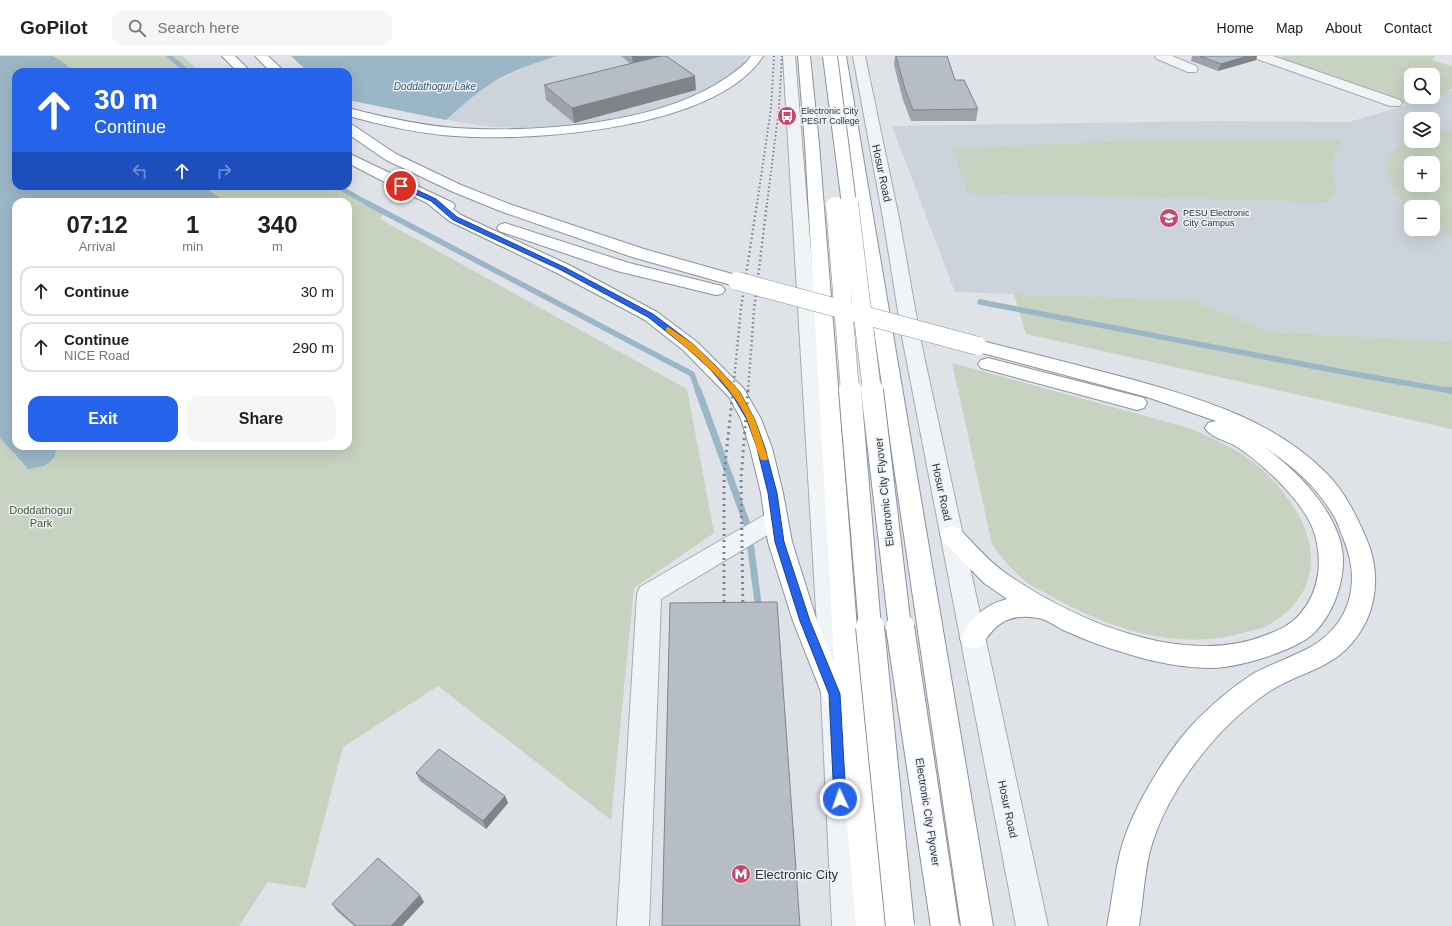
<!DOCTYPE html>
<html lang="en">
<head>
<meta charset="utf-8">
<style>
	body { margin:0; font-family:Arial,sans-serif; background:#f6f6f6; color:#222; height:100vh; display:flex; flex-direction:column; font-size:15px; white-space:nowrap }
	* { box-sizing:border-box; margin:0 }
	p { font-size:13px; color:#767676 }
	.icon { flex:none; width:22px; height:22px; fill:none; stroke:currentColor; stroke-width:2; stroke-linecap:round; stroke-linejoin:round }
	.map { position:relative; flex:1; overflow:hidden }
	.side { position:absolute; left:12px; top:142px; width:340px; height:252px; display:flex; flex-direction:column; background:#fff; border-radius:12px; box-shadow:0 4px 16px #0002 }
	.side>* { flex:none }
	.banner { position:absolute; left:12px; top:12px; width:340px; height:122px; border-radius:12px; box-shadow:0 4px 16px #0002; background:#2563eb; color:#fff; overflow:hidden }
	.fabs { position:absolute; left:1404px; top:12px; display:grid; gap:8px }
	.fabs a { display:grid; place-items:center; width:36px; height:36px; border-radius:8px; background:#fff; box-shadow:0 4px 16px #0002; font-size:20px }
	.pin { position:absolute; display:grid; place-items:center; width:34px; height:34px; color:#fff; margin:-17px; border:2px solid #fff; border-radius:50%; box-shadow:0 1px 4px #0007 }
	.me { position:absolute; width:44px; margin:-22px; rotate:357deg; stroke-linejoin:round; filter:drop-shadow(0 0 3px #0008) }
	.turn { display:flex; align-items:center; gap:14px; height:84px; padding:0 16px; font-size:18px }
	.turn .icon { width:52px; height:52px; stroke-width:2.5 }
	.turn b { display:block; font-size:28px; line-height:34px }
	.lanes { display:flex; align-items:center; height:38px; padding:0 16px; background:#0003; justify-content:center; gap:20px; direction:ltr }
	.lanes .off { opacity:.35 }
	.eta { display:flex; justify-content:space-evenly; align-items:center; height:68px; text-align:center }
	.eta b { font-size:24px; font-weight:600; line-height:28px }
	.primary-button { display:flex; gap:8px; margin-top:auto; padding:8px 16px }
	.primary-button a { flex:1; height:46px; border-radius:12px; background:#2563eb; color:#fff; font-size:16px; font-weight:600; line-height:46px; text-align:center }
	.primary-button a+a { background:#f6f6f6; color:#222 }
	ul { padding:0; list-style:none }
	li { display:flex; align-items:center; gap:12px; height:50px; margin:0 8px 6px; padding:0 8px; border:2px solid #e0e0e0; border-radius:12px }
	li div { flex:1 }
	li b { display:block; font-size:15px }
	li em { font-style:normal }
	header { display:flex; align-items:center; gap:24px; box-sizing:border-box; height:56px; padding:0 20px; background:#fff; border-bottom:1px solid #e0e0e0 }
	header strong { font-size:19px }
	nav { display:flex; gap:22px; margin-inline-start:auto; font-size:14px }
	.search { width:280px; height:36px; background:#f6f6f6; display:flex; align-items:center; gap:10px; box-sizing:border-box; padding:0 14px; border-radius:12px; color:#767676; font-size:15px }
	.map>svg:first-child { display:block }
</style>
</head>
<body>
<header>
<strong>GoPilot</strong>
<div class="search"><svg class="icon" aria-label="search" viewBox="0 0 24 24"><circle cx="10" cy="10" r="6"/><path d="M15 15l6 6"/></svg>Search here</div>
<nav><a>Home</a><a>Map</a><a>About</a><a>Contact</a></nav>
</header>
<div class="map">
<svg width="1452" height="870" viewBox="0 0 1452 870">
	<rect width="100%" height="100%" fill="#dfe3e8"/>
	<g fill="#cdd3da" fill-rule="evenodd">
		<polygon points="557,0 747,0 741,10 728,22 696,40 667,51 633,60 578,69 525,72 491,71 446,64 463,48 492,27 533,8"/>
		<path d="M1452 34V285L1271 276 1189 244 955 236 892 70 1217 65 1349 66 1448 37ZM1411 63H1433V85H1411ZM1411 107H1433V129H1411ZM1411 151H1433V173H1411Z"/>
	</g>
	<g fill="#c7d2c0" fill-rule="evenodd">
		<polygon points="53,0 183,0 200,16 72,16 66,8"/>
		<path d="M1284 0H1436L1431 4 1452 10V32L1448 37 1408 49 1276 2ZM1411 19H1433V41H1411Z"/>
		<path d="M1452 74V182L1433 170V151H1411L1410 153C1386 128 1372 103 1411 83V85H1433V77ZM1411 107H1433V129H1411Z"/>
		<path d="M1160 84H1341C1331 104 1328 113 1338 135L1327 146 968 137 953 92Z"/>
		<polygon points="202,130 341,130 384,157 380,163 687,333 714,477 634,532 611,764 438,630 343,691 306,832 268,826 239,870 0,870 0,382 25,411 54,397 59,390 348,390 348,146 227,146"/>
		<polygon points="1014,238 1190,244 1271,276 1452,285 1452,373 1026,278"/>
		<path d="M952 307 1189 372C1211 382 1234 391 1253 406 1307 449 1343 524 1269 569 1262 573 1253 574 1246 576 1182 596 1114 574 1058 544 1048 538 1038 534 1029 528 1014 517 1002 502 992 488Z"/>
	</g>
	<g fill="#9ab6c7">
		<polygon points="0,0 53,0 66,8 72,16 16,16 16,130 202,130 227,146 16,146 16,390 59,390 55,397 55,400 49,407 44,410 28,413 0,382"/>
		<path d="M291 0H557C535 7 511 15 492 27 475 38 460 51 446 64L348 44V16H308Z"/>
	</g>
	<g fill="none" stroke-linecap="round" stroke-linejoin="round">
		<g stroke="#9ab6c7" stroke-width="4.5">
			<polyline points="169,0 188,16"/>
			<polyline points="337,130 369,148"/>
		</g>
		<g stroke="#9ab6c7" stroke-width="5.5">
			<polyline points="367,147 692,318 698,335"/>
			<polyline points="980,246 1354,318 1452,335"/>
		</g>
		<g stroke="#9ab6c7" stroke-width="7">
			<polyline points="698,334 748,471 759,554"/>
			<polyline points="1449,334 1452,335"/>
		</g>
		<g stroke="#a4abb2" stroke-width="2">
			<g id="minor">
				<polygon points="1155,0 1172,0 1196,10 1198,13 1196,16 1188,16 1157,3"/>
				<polygon points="1255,0 1273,0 1400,44 1402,47 1400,50 1390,50 1257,3"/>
				<polygon points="776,455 784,457 787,463 784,469 661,543 649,870 617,870 637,538 640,531 768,457"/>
			</g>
		</g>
		<g stroke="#a4abb2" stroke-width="2">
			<g id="tertiary">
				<polygon points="783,0 795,0 847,638 864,870 832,870 821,638"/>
				<polygon points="853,0 865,0 899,162 921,286 1048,870 1016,870 903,286 883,162"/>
			</g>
		</g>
		<g stroke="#86939e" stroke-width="2">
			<g id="trunk">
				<polygon points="798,0 810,0 819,88 862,636 888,870 856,870 836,636 805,88"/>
				<polygon points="834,0 846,0 993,870 961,870"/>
			</g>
		</g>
		<g stroke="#86939e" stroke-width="2">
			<g id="motorway">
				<polygon points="222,0 235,0 251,16 238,16"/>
				<polygon points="255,0 268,0 285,16 271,16"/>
				<path d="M751 0H763C717 73 534 86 455 80 419 78 383 69 348 60V52C383 61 419 69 455 72 536 77 658 69 726 22 736 15 744 10 751 0Z"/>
				<polygon points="348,68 353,69 396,98 461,129 512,149 644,193 743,221 746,225 743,229 737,230 731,229 632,201 500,155 451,135 386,104 348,78"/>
				<polygon points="348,97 453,147 455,150 453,153 461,159 569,209 657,256 697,286 744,333 761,363 772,392 783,437 792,486 817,565 847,638 843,646 834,649 825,646 793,565 768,486 761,437 750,392 741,363 729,341 683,294 645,264 557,217 449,165 427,147 396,132 348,107"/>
				<polygon points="505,167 629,207 722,230 725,234 722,238 716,239 617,215 499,175 497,172 499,169"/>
				<path d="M978 284C1030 297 1082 310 1134 324 1202 343 1276 365 1327 418 1345 436 1356 459 1366 482 1382 518 1377 559 1351 588 1330 613 1296 618 1270 635 1218 669 1166 735 1150 795 1144 819 1143 845 1139 870H1107C1112 846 1114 821 1120 797 1130 756 1164 700 1192 669 1210 650 1230 633 1251 619 1268 609 1287 603 1305 594 1349 572 1363 528 1343 482 1340 474 1337 464 1332 457 1315 429 1291 408 1264 391 1297 414 1340 458 1343 501 1344 527 1333 559 1313 578 1294 595 1240 611 1214 612 1184 612 1153 606 1125 597 1104 591 1083 583 1063 574 1055 570 1047 563 1038 562 1011 557 995 566 982 590L973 593 964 590 960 583C971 562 984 549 1007 543L984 527 943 485 940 479 943 473 951 470 959 473C975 488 989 506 1007 518 1075 565 1184 612 1266 579 1279 574 1291 569 1300 558 1321 534 1323 501 1313 473 1302 444 1260 405 1234 389 1224 384 1210 381 1205 372L1208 367 1216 365 1147 341 971 294 969 290 971 286Z"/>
				<polygon points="988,302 1144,342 1147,347 1144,352 1137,354 981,312 978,308 981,304"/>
			</g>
		</g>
		<use href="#minor" fill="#f1f4f6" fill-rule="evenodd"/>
		<use href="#tertiary" fill="#f1f4f6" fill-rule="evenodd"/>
		<use href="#trunk" fill="#fff" fill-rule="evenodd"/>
		<use href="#motorway" fill="#fff" fill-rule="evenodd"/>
		<g stroke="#788591" stroke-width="2" stroke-dasharray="1.5 2.5" stroke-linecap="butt">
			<polyline points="757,148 771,52 774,0"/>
			<polyline points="767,148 779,52 782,0"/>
		</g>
		<g stroke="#788591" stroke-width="2.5" stroke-dasharray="1.5 3" stroke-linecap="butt">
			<polyline points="733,335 741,252 757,147"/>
			<polyline points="748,335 754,254 767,147"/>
		</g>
		<g stroke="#788591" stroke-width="3" stroke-dasharray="2 4" stroke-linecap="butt">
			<polyline points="724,558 724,419 733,334"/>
			<polyline points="743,558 741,423 748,334"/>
		</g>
		<g stroke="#86939e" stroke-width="16" stroke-linecap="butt">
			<polyline id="motorway-bridge-far3" points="830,0 849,148"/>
		</g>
		<g stroke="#86939e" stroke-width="19" stroke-linecap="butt">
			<g id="motorway-bridge-far2">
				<polyline points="849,147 872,335"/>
				<polyline points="835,150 850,335"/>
				<polyline points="737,225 978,290"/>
			</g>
		</g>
		<g stroke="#86939e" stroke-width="24" stroke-linecap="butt">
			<g id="motorway-bridge-far1">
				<polyline points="850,334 870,572"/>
				<polyline points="872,334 900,572"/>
			</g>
		</g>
		<g stroke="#86939e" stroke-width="30" stroke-linecap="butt">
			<g id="motorway-bridge">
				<polyline points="870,571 900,870"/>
				<polyline points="900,571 945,870"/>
			</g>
		</g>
		<use href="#motorway-bridge-far3" stroke="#fff" stroke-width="14"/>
		<use href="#motorway-bridge-far2" stroke="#fff" stroke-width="18"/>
		<use href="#motorway-bridge-far1" stroke="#fff" stroke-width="22"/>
		<use href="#motorway-bridge" stroke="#fff" stroke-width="28"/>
	</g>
	<g fill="#9da3a9">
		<polygon points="621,0 668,0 667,0 696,34 574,67 546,44 544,29 631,8"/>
		<polygon points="895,0 947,0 955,24 978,53 976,65 911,65 903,44 894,9"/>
		<polygon points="1192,0 1257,0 1256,4 1218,15 1191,5"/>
		<polygon points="416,717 505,740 508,747 486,773 420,725"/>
		<polygon points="424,846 402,870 354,870 337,855 332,848"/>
	</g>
	<g fill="#7f8489">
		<polygon points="632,0 668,0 633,9"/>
		<polygon points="1247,0 1257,0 1256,4 1218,15 1221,8"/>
		<polygon points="695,20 696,34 574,67 572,52"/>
		<polygon points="505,740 508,747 486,773 483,765"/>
		<polygon points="420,839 424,846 402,870 391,870"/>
	</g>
	<g fill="#b6bdc4" stroke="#7f8489">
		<polygon points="661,0 666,0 695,20 572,52 544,29"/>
		<polygon points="896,0 947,0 955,24 964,24 978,53 913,54 905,33"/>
		<polygon points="1200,0 1247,0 1221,8"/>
		<polygon points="777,546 800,870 662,870 670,547"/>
		<polygon points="439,693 505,740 483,765 416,717"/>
		<polygon points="378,802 420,839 391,870 356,870 332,848"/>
	</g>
	<polygon fill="#2563eb" stroke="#184099" points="399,128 404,128 436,143 457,161 566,212 653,258 693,288 716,310 740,336 755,364 765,392 777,437 784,486 810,565 840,638 846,743 845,747 840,748 836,747 834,743 829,638 800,565 775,486 768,437 757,392 747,364 733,340 710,313 687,292 648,261 561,214 453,164 431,145 399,131"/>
	<path fill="#f59e0b" d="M668 271 693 288 716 310 740 336 755 364 768 402 767 404H761L760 402C755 389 752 376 747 363 731 327 696 299 666 275V272Z"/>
	<defs>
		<g id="bus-disc" transform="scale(1)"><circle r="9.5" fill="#cb456a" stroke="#eef2f5"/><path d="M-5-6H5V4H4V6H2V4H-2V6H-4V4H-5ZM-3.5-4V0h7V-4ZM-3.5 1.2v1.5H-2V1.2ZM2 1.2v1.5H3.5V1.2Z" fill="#fff"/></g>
		<g id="university-disc" transform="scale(1)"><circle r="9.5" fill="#cb456a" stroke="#eef2f5"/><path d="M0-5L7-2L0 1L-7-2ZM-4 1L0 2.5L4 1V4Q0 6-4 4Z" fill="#fff"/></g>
		<g id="metro-disc" transform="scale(1)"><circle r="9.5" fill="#cb456a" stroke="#eef2f5"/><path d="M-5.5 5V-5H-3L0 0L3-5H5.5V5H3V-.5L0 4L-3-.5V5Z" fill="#fff"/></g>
	</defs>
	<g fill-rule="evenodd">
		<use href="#bus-disc" x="787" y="60"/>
		<use href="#university-disc" x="1169" y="162"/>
		<use href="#metro-disc" x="741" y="818"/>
	</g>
	<g text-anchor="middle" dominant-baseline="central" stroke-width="3" stroke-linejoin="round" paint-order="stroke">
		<g font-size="9" fill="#28333e" stroke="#eef2f5" text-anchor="start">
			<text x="801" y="55">Electronic City<tspan x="801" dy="10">PESIT College</tspan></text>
			<text x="1183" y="157">PESU Electronic<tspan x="1183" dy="10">City Campus</tspan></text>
		</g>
		<g font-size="10" font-style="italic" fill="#335771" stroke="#eef2f5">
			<text x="435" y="30">Doddathogur Lake</text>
		</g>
		<g font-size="11" fill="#28333e" stroke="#eef2f5">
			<text transform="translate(882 117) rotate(78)">Hosur Road</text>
			<text transform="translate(884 436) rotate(-96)">Electronic City Flyover</text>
			<text transform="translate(942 436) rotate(78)">Hosur Road</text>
			<text transform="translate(1008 753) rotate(78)">Hosur Road</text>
			<text transform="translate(928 756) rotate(81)">Electronic City Flyover</text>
		</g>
		<g font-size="11" fill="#415a36" stroke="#eef2f5">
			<text x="41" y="454">Doddathogur<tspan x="41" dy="13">Park</tspan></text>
		</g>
		<g font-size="13" fill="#28333e" stroke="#eef2f5" text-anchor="start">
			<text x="755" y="818">Electronic City</text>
		</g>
	</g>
</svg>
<div class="fabs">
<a><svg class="icon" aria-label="search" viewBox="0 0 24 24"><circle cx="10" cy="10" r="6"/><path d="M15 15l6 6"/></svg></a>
<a><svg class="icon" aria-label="layers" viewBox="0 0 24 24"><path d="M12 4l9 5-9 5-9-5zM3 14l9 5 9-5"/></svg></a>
<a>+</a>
<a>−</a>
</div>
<div class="pin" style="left:401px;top:130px;background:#d93025"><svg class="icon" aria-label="arrive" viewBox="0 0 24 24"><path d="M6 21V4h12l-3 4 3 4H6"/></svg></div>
<svg class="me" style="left:840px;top:743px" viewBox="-20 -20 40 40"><circle r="17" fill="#2563eb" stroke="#fff" stroke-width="3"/><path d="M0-11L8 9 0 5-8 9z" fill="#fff"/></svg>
<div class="banner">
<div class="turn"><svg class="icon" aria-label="ahead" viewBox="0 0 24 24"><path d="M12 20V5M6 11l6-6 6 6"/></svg><div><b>30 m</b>Continue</div></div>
<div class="lanes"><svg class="icon off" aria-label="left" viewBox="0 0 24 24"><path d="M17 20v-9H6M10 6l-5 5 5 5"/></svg><svg class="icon" aria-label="ahead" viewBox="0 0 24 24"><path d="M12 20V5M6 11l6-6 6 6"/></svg><svg class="icon off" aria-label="right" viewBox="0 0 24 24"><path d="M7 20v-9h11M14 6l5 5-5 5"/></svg></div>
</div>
<section class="side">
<div class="eta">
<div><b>07:12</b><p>Arrival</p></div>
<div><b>1</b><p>min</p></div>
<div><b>340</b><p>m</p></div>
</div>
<ul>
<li><svg class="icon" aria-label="ahead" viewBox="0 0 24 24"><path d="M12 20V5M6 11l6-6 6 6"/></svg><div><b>Continue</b></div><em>30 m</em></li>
<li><svg class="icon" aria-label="ahead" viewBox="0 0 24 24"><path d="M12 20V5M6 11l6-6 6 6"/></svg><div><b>Continue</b><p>NICE Road</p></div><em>290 m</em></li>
</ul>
<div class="primary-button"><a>Exit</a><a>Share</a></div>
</section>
</div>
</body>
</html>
